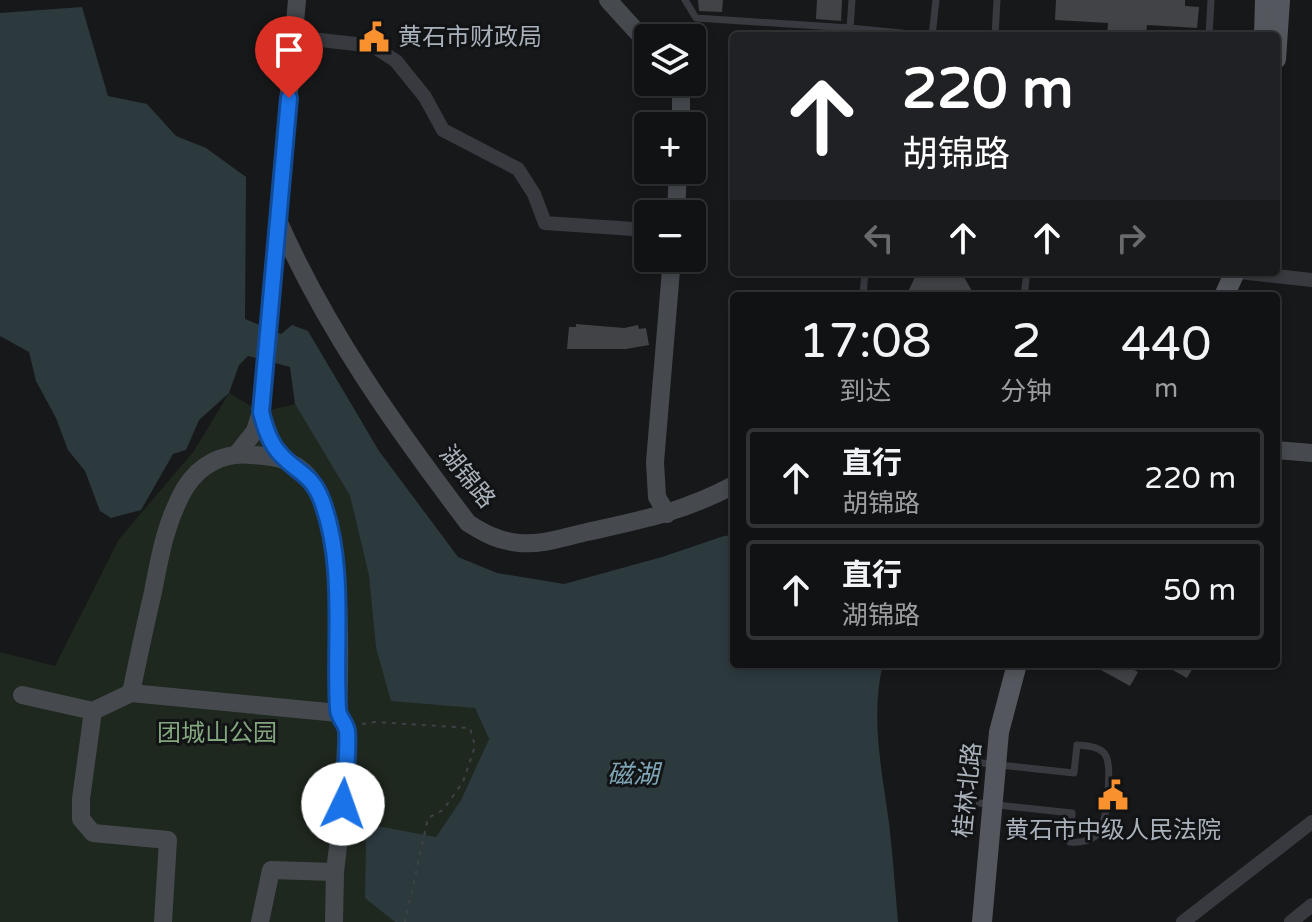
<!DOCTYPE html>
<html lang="zh">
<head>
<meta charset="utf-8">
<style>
	body { margin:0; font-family:"Varela Round","Noto Sans SC",sans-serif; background:#1a1b1c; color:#f1f3f6; height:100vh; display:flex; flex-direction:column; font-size:30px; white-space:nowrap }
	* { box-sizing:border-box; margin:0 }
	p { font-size:26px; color:#9c9ea0 }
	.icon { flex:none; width:44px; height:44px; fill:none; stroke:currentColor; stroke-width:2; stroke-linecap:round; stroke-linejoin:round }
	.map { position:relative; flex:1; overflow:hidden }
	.drawer { position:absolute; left:730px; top:292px; width:550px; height:376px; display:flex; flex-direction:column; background:#111213; border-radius:8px; box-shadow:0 4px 12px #0003,0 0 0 2px #303233 }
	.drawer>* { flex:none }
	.banner { position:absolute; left:730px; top:32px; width:550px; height:244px; border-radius:8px; box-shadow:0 4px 12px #0003,0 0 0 2px #303233; background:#202124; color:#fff; overflow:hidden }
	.fabs { position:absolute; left:634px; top:24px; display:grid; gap:16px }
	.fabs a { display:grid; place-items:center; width:72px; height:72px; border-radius:8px; background:#111213; box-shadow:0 4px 12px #0003,0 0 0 2px #303233; font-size:40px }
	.pin { position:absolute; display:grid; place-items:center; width:68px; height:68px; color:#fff; margin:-82px -34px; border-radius:50% 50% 50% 0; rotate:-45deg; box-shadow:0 0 8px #0007 }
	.pin .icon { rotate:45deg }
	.me { position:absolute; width:88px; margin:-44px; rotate:3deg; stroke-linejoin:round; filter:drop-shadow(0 0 6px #0008) }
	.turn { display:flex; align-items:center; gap:28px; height:168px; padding:0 40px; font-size:36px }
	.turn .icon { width:104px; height:104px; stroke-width:2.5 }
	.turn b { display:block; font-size:56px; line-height:68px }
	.lanes { display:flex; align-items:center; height:76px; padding:0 40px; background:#0003; justify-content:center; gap:40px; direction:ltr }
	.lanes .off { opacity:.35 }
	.eta { display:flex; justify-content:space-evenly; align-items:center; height:136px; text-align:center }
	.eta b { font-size:48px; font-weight:600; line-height:56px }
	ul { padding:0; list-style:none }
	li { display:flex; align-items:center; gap:24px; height:100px; margin:0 16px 12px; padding:0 24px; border:4px solid #303233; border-radius:8px }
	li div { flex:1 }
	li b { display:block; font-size:30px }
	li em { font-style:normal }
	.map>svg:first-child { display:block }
</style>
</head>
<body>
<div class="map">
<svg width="1312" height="922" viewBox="0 0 1312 922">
	<rect width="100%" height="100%" fill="#171819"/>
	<polygon fill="#1f281f" points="229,393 261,412 295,404 350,496 369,576 376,648 475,708 489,739 461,800 436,837 366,825 365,897 395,922 0,922 0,652 55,666 119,539 194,451"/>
	<path fill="#2c3a3e" d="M82 7 108 96 147 104 176 136 206 148 246 177 245 319 281 334 292 325 308 331 379 451 458 557 497 573 564 584 662 557 724 536 734 535V664H883C870 716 882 771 889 823 893 856 895 889 898 922H395L365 898 366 824 436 837 461 800 489 739 475 708 391 701 376 648 369 576 350 496 295 404 290 367 248 356 239 365 229 393 199 420 186 450 173 454 141 510 111 518 100 511 85 471 68 450 56 418 36 381 29 352 0 336V13Z"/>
	<g fill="#414347">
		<polygon points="698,0 723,0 722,12 699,11"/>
		<polygon points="817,0 842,0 841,21 816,19"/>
		<polygon points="1056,0 1185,0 1185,6 1199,7 1197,28 1147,25 1146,36 1107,36 1108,23 1055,20"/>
		<polygon points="924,272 961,272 975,296 906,296 915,277"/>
		<polygon points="576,324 624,328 638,325 639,329 646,328 649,345 626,349 567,349 569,327 576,327"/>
		<polygon points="1090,664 1122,664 1138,672 1130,686"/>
		<polygon points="1162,664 1195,664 1187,678"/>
	</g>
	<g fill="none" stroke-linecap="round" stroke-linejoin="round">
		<polyline stroke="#3e4246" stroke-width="2" stroke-dasharray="4 6" stroke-linecap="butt" points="362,724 375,722 470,728 475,746 463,782 443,810 428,818 405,922"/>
		<g stroke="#383a3f" stroke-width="7">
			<polyline points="685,0 696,18 850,28"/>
			<polyline points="852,0 850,28 932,36"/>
			<polyline points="932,36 936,0"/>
			<polyline points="995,36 997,0"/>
			<polyline points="1209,36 1211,0"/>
			<polyline points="863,296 865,272"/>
			<polyline points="1024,296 1027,272"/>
			<path d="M979 803 1072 813 1070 842C1080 843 1093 841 1099 832 1107 821 1112 768 1106 756 1101 746 1086 746 1077 745L1074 773 982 763"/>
		</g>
		<g stroke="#383a3f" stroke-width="14">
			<polyline points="294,37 373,46 396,61 425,97 443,130 518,169 534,194 545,223 648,230"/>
			<polyline points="1239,272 1312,280"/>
			<polyline points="1183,922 1312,822"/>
			<polyline points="1291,922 1312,905"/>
		</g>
		<g stroke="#464a4f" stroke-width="18">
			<polyline points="608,0 648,44"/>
			<polyline points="681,126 681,82"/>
			<polyline points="676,214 678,170"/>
			<path d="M278 220C326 330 396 428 468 523 485 534 499 541 519 543 542 545 565 537 587 532 642 520 683 512 734 485"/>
			<polyline points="1276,450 1312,453"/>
			<polyline points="236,455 255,431 261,412"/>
			<polyline points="284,459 273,446 261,412 297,0"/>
			<polyline points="667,514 657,497 655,462 672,258"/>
			<path d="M131 693C138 659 145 626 153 592 160 555 166 521 185 488 200 464 224 452 252 455 271 456 288 458 303 471 345 507 340 659 338 713L347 728 343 804 335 872 334 922"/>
			<polyline points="22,695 93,711 131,693 338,713"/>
			<polyline points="93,711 81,799 81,819 93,833 168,840 163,922"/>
			<polyline points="260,922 271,870 335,872"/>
		</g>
		<g stroke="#54585e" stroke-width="20">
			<polyline points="1264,36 1265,0"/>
			<polyline points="1276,59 1280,0"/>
			<polyline points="1224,296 1235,272"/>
			<polyline points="982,922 999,732 1017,664"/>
		</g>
	</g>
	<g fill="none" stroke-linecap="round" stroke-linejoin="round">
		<g stroke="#114b97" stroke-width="20">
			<path id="route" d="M289 98 261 412C265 428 270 444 282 456 298 473 312 474 322 501 346 566 334 641 338 709 338 717 346 723 347 731 349 754 344 781 343 804"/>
		</g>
		<use href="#route" stroke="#1a73e8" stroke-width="14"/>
	</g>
	<defs>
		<g id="civic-bare" transform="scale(2.4)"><path d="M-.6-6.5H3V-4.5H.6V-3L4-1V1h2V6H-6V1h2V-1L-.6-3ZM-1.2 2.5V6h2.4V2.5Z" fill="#fa912f" stroke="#121315" stroke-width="2.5" paint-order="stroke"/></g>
	</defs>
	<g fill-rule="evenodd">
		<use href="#civic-bare" x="374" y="37"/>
		<use href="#civic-bare" x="1113" y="795"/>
	</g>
	<g text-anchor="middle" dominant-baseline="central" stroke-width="6" stroke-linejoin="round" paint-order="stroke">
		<g font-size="24" fill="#a9b1ba" stroke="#121315" text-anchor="start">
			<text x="398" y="37">黄石市财政局</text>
			<text x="1113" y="830" text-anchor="middle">黄石市中级人民法院</text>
		</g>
		<g font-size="24" fill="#a9b1ba" stroke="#121315">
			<text transform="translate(467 477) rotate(51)">湖锦路</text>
			<text transform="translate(968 790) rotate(-84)">桂林北路</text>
		</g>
		<g font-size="24" fill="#84a67f" stroke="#121315">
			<text x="217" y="733">团城山公园</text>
		</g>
		<g font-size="26" font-style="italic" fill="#7fa6b6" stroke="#121315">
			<text x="633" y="774">磁湖</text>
		</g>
	</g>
</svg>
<div class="fabs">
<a><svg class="icon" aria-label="layers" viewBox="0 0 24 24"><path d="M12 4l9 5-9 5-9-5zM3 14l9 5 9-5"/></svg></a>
<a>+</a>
<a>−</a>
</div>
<div class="pin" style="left:289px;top:98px;background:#d93025"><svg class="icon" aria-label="arrive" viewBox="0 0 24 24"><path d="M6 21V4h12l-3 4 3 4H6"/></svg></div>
<svg class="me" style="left:343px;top:804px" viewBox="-20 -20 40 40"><circle r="19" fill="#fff"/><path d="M0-13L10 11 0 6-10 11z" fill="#1a73e8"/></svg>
<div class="banner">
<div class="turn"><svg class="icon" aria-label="ahead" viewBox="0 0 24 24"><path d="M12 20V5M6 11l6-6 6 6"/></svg><div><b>220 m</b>胡锦路</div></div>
<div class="lanes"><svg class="icon off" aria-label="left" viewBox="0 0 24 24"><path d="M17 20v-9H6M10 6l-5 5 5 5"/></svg><svg class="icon" aria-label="ahead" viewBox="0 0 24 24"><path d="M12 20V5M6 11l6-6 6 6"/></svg><svg class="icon" aria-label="ahead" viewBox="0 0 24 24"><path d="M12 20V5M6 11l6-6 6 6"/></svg><svg class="icon off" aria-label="right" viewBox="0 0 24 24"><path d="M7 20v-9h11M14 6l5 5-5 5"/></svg></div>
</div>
<section class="drawer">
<div class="eta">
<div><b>17:08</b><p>到达</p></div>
<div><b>2</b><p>分钟</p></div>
<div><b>440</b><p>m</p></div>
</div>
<ul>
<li><svg class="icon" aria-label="ahead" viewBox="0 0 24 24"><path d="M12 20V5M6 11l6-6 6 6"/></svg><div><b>直行</b><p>胡锦路</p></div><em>220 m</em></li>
<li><svg class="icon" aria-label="ahead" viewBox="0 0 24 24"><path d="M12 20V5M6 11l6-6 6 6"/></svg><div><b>直行</b><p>湖锦路</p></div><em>50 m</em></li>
</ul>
</section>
</div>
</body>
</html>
